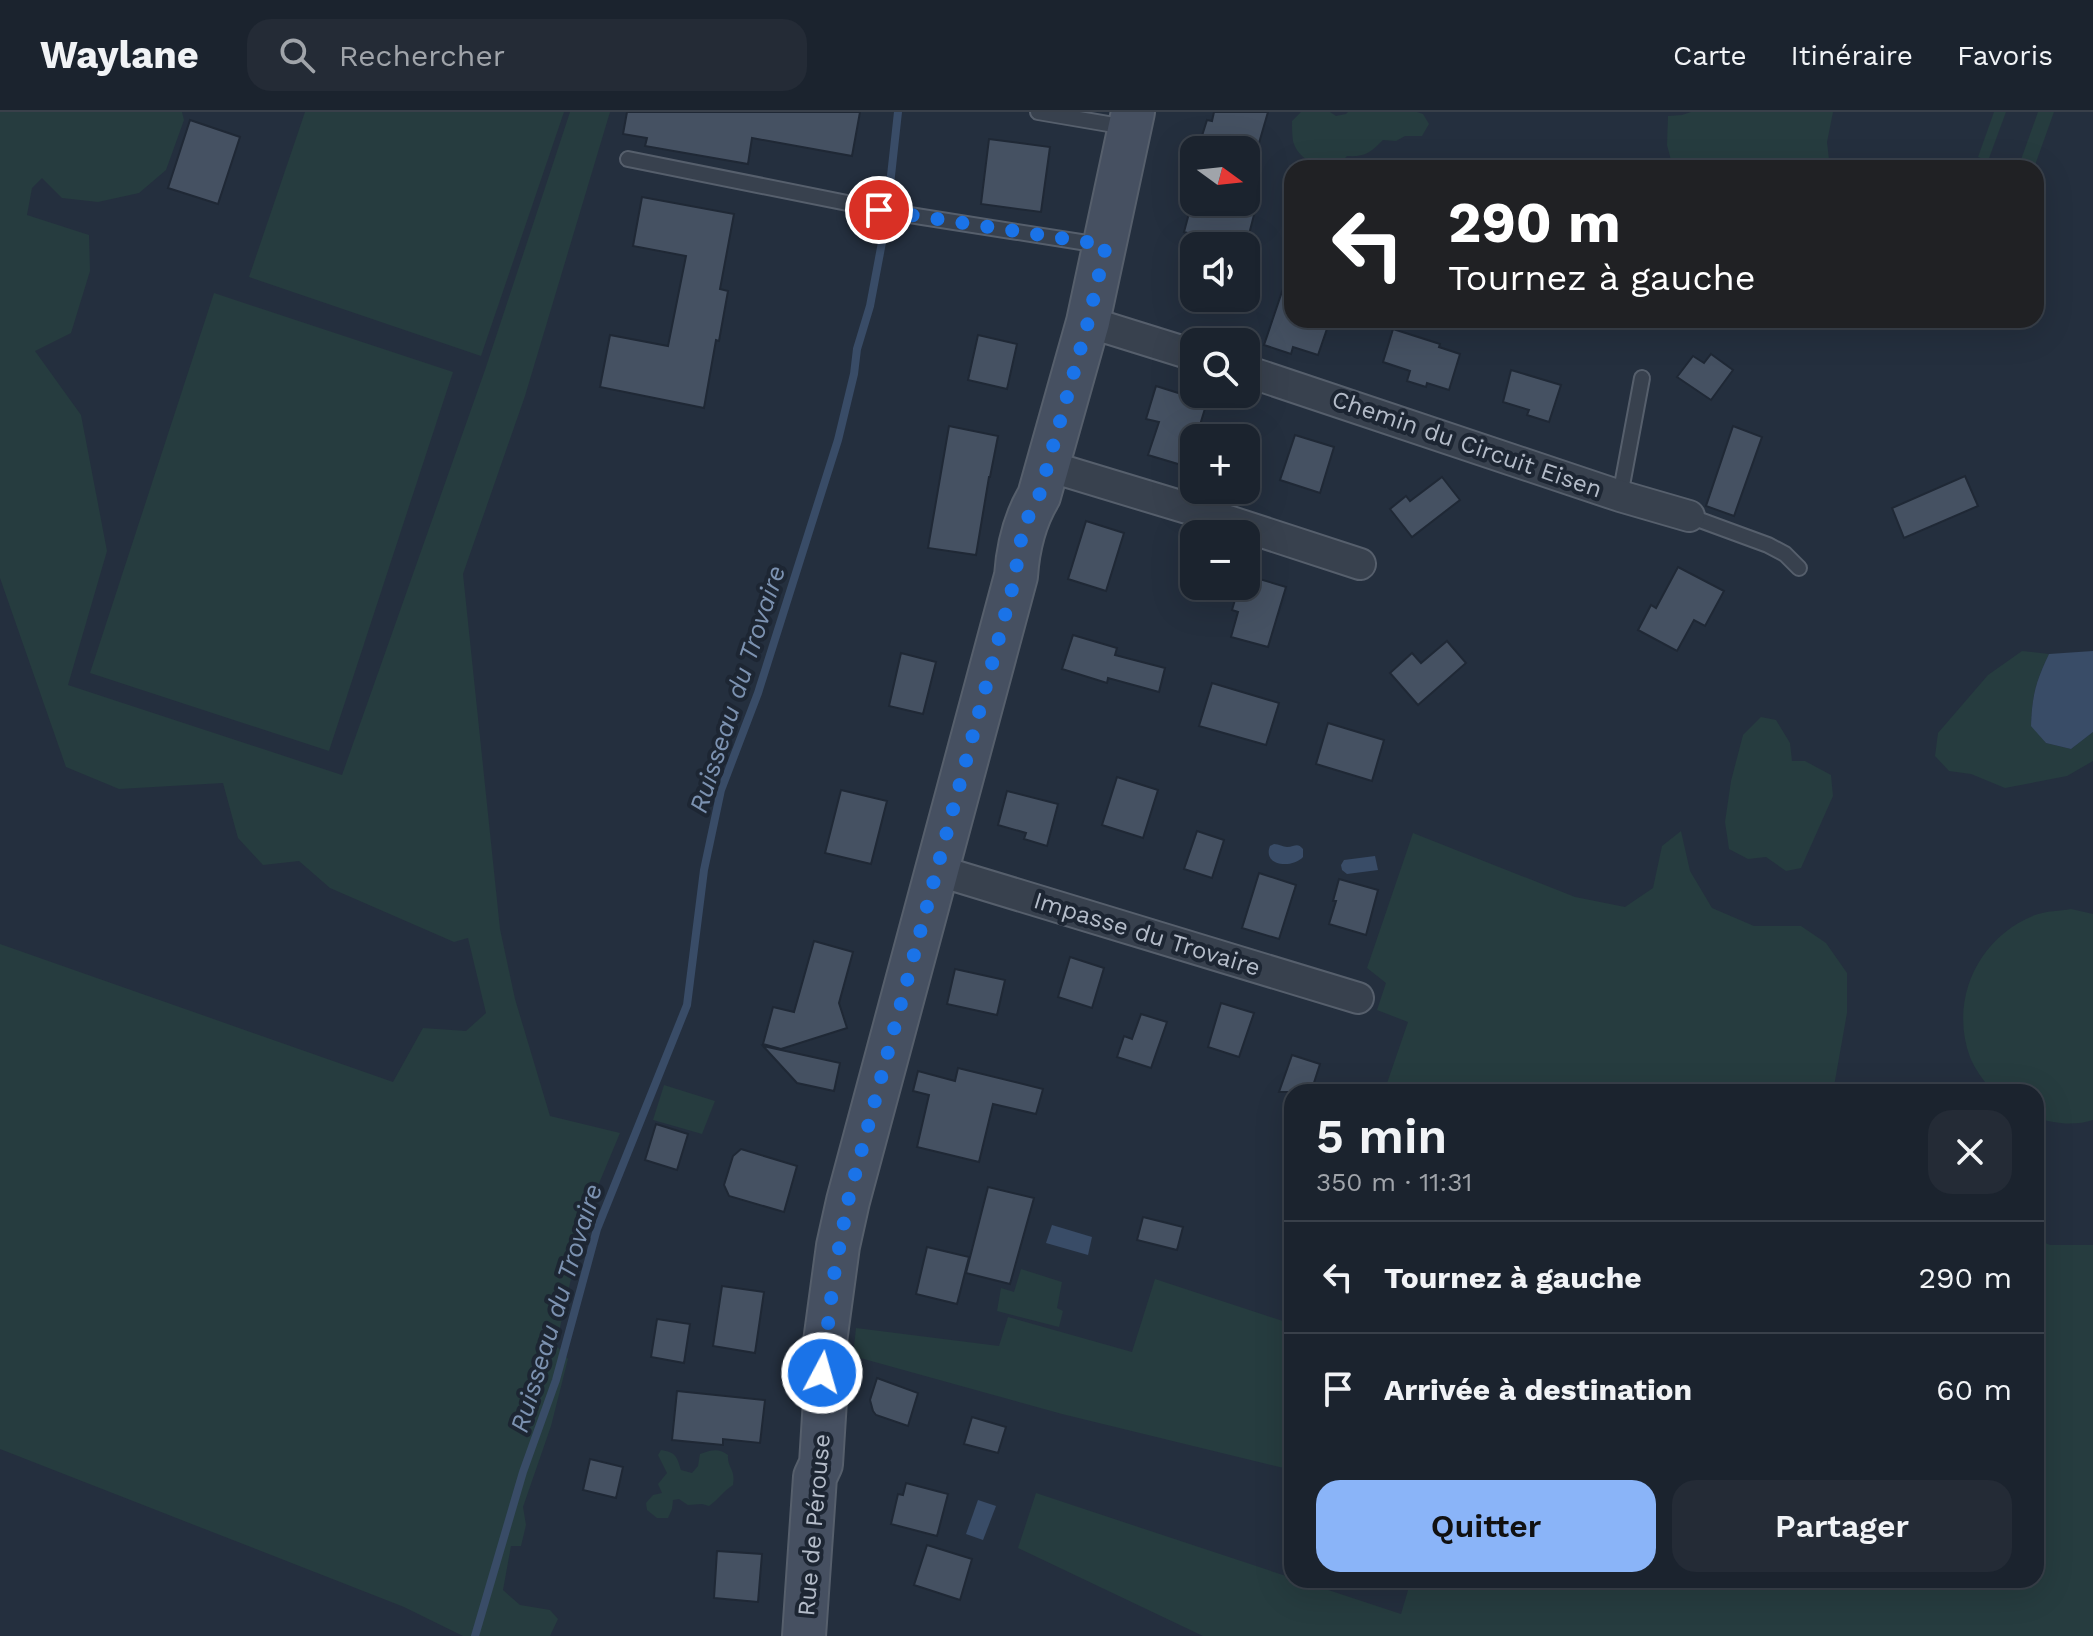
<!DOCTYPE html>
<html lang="fr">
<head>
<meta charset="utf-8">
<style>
	body { margin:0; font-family:"Work Sans",sans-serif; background:#242b36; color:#f1f3f6; height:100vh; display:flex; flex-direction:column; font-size:30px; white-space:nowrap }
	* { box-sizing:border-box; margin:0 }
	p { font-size:26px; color:#a0a4aa }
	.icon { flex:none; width:44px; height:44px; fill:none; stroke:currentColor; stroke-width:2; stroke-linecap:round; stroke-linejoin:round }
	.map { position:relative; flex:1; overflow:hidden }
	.sheet { position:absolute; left:1284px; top:972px; width:760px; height:504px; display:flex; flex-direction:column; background:#1b232e; border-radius:24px; box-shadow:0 8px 32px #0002,0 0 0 2px #39404a }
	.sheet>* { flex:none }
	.top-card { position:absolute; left:1284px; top:48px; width:760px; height:168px; border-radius:24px; box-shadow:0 8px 32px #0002,0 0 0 2px #39404a; background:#202124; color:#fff; overflow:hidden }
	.needle { width:52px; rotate:105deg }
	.buttons { position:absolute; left:1180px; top:24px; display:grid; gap:16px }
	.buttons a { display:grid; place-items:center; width:80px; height:80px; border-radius:16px; background:#1b232e; box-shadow:0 8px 32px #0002,0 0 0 2px #39404a; font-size:40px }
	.pin { position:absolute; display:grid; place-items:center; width:68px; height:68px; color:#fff; margin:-34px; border:4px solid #fff; border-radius:50%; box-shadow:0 2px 8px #0007 }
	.me { position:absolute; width:88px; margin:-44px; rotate:6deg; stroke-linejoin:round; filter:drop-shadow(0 0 6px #0008) }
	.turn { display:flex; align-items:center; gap:28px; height:168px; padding:0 32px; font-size:36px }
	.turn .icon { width:104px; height:104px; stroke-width:2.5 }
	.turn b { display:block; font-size:56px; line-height:68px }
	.round { display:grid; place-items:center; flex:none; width:84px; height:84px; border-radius:24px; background:#242b36 }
	.overview { display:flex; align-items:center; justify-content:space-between; height:136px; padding:0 32px }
	h1 { font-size:48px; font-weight:600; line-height:60px }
	.button { display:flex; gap:16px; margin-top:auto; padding:16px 32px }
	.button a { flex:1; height:92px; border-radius:24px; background:#8ab4f8; color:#111; font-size:32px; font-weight:600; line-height:92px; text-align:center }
	.button a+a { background:#242b36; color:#f1f3f6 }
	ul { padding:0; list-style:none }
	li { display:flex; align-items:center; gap:24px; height:112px; padding:0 32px; border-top:2px solid #39404a }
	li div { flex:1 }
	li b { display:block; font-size:30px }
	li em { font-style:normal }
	header { display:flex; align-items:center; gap:48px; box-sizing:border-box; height:112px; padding:0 40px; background:#1b232e; border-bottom:2px solid #39404a }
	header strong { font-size:38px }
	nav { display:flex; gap:44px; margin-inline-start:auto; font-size:28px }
	.search { width:560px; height:72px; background:#242b36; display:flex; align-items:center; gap:20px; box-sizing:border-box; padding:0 28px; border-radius:24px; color:#a0a4aa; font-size:30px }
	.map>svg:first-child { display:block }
</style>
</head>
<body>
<header>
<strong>Waylane</strong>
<div class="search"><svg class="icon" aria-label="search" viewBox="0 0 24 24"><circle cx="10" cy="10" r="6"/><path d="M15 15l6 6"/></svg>Rechercher</div>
<nav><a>Carte</a><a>Itinéraire</a><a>Favoris</a></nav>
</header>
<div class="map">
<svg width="2093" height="1524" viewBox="0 0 2093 1524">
	<rect width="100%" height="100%" fill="#242f3e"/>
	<g fill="#263c3f">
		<polygon points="0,0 182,0 184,8 166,58 139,81 98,90 62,86 42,66 32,76 27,103 89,123 90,159 71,221 35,239 81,303 107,439 68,573 342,663 485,258 570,0 610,0 525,284 463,462 500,817 515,887 550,1004 620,1021 585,1105 556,1233 568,1247 551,1314 523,1395 526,1413 521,1434 511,1434 503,1478 520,1493 550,1498 558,1507 550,1524 463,1524 404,1495 0,1337 0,832 393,970 423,916 466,919 486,901 468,826 454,830 330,776 299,749 263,753 238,726 223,671 119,677 66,655 0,466"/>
		<polygon points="305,0 564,0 481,244 249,165"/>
		<path d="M1301 0H1330L1336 4 1346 2 1348 0H1417L1423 2 1429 12 1422 24H1405L1396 29 1383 28C1370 41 1365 45 1347 44L1336 56C1318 55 1298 48 1293 29 1292 23 1292 15 1292 9Z"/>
		<polygon points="1691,0 1833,0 1827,30 1830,56 1673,56 1667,33 1668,4 1682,3"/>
		<polygon points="1994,0 2006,0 1988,49 1978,45"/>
		<polygon points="2038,0 2054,0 2034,56 2018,56"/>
		<polygon points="214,181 453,260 329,639 90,561"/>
		<path d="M2022 539 2049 542C2036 569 2032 583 2031 613L2046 631 2071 637 2093 620V649L2067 664 2005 676 1971 662 1949 659 1935 644 1938 621 1988 563Z"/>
		<polygon points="1761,605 1776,608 1790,631 1792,649 1805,649 1831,663 1833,684 1801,756 1786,759 1766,745 1748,747 1729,737 1725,710 1731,669 1743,623"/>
		<polygon points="1681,719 1690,759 1712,796 1754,814 1801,814 1826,831 1847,861 1847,901 1833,980 1384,980 1408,910 1377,898 1386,871 1367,856 1413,721 1575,785 1625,795 1653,776 1662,734"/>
		<path d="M2071 797 2093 802V1008C2075 1014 2053 1012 2036 1005V980H1994L1990 977C1983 967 1974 956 1970 945 1949 888 1978 825 2035 803 2046 799 2060 799 2071 797Z"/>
		<polygon points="664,973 715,989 702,1022 653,1008"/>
		<polygon points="2036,1127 2050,1133 2093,1133 2093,1524 1203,1524 1018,1436 1036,1381 1292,1466 1292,1468 1298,1468 1401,1502 1411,1468 2036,1468"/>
		<polygon points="1021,1157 1062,1170 1057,1196 1063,1199 1059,1215 997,1199 1001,1176 1014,1180"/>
		<polygon points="1155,1167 1292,1212 1292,1358 1062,1302 853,1244 856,1216 999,1234 1008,1205 1132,1240"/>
		<path d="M661 1338C676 1340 677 1345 681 1358L692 1361 698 1354 700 1342C712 1338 718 1336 728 1343 727 1356 736 1357 733 1373 723 1379 718 1388 709 1394L702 1392 688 1393 679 1387 673 1388 672 1397 668 1406H657L647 1398 646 1391 653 1383 662 1381 658 1372 667 1361 658 1343Z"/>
	</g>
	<g fill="#394c67">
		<path d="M2093 539V620L2071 637 2046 631 2031 614C2032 583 2036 569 2049 542Z"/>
		<path d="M1274 732C1279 732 1283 735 1287 735 1295 735 1297 730 1303 737V745C1292 757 1262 754 1270 734Z"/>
		<polygon points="1375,744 1378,758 1347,762 1342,758 1341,753 1344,748"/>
		<polygon points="1052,1113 1092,1125 1088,1143 1046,1131"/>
		<polygon points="978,1388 996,1394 983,1428 966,1422"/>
	</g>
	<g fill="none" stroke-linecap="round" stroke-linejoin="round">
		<polyline stroke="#394c67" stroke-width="8" points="475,1524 523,1360 556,1268 597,1117 687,893 704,758 721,678 758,581 838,328 854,262 857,237 870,194 886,109 898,0"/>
	</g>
	<g fill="#455162" stroke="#1f2835" stroke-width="2">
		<polygon points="627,0 860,0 852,44 752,26 748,52 645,34 647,26 623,22"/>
		<polygon points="1214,0 1268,0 1257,38 1206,38 1206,29 1201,27 1207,8 1212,9"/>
		<polygon points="190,8 240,25 218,92 168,76"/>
		<polygon points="989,27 1050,35 1041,100 981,92"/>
		<polygon points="642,85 734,102 720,177 728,179 719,229 716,228 704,296 600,275 610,223 668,234 686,144 633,134"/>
		<polygon points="1192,90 1222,90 1255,99 1246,134 1233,134 1184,120"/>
		<polygon points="1288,162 1292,163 1292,208 1330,208 1318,243 1293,235 1291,242 1264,233"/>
		<polygon points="1393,217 1440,232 1439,235 1460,242 1449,278 1427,271 1426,275 1407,269 1410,259 1383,250"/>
		<polygon points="978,223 1017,232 1007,277 968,268"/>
		<polygon points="1711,242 1733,258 1711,288 1677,265 1693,244 1704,251"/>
		<polygon points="1511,258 1561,273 1549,310 1527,303 1529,298 1503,290"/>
		<polygon points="1156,274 1207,290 1196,326 1194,326 1194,334 1188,355 1148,343 1159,310 1146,307"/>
		<polygon points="949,314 998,324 990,365 989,365 976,443 928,436"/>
		<polygon points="1733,314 1762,325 1734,404 1706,394"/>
		<polygon points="1295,323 1334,335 1320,381 1280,368"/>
		<polygon points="1965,364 1978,394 1904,426 1892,396"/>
		<polygon points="1442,365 1460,388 1412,425 1390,397 1406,384 1410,389"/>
		<polygon points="1086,409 1124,421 1106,479 1068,467"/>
		<polygon points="1678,455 1724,479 1705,514 1694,508 1677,539 1638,518 1651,493 1656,496"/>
		<polygon points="1246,463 1286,475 1268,535 1231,525 1238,500 1232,498 1239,474 1246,474"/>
		<polygon points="1073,523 1117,536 1115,543 1165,556 1159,580 1108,566 1107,571 1062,557"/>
		<polygon points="1447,529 1466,551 1418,593 1390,561 1412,541 1421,551"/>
		<polygon points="901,541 936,550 923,602 889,594"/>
		<polygon points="1212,571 1279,591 1266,633 1199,614"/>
		<polygon points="1328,611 1384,628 1372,669 1316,652"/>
		<polygon points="1117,665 1158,678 1143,726 1102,713"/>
		<polygon points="841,678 887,689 871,752 825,741"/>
		<polygon points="1007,679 1058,692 1047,734 1024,727 1026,721 998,713"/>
		<polygon points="1197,719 1224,728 1212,766 1184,757"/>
		<polygon points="1259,761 1296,773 1279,827 1242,816"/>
		<polygon points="1339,767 1378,778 1366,823 1329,812 1336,789 1333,789"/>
		<polygon points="814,829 853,840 839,891 847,916 781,937 763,932 773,895 794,900"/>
		<polygon points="1070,845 1104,856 1092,896 1058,885"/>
		<polygon points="955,857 1005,868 997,903 947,892"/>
		<polygon points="1221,891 1254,901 1239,945 1208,935"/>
		<polygon points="1141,902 1167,910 1151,956 1117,945 1124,924 1132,927"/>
		<polygon points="763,934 840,951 834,979 797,971"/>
		<polygon points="1292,943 1320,952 1311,980 1279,980"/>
		<polygon points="958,956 1043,977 1036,1002 993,992 979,1050 917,1035 929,983 913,979 918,959 955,969"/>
		<polygon points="656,1012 688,1022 677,1058 645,1048"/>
		<polygon points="741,1037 797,1054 784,1100 729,1084 724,1073 733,1044"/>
		<polygon points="988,1075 1034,1086 1010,1172 966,1161"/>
		<polygon points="1143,1105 1183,1115 1177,1138 1137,1128"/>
		<polygon points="927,1135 969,1145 957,1192 916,1182"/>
		<polygon points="722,1174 764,1180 755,1241 713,1234"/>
		<polygon points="657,1207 690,1212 684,1251 651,1245"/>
		<polygon points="877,1266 918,1281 908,1314 876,1303 873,1299 870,1288"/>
		<polygon points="677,1279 765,1288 760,1331 723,1327 723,1333 672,1328"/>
		<polygon points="972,1305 1006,1315 998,1341 964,1332"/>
		<polygon points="590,1347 623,1355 616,1386 583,1378"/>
		<polygon points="906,1371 948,1382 937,1424 891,1412 898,1382 903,1383"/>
		<polygon points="927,1433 972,1447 960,1488 914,1473"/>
		<polygon points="717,1439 762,1442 758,1490 714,1486"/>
	</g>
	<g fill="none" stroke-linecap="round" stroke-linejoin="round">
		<g stroke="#565f6c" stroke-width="18">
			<g id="lane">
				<polyline points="1038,0 1126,15"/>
				<polyline points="628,47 897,101 1100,133"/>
				<polyline points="1620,384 1642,266"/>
				<polyline points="1689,404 1768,433 1785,442 1799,456"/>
			</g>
		</g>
		<g stroke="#565f6c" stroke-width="34">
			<g id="street">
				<polyline points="1088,210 1194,243"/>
				<polyline points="1246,259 1620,384 1689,404"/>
				<polyline points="1048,354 1210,403 1360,452"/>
				<polyline points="936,758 1358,886"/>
			</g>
		</g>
		<g stroke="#565f6c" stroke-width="46">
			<path id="secondary" d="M804 1524 815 1365 821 1352 825 1288 821 1277 822 1252 838 1134 848 1089 1016 464C1018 435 1024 409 1039 384L1088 210 1133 0"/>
		</g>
		<use href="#lane" stroke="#38414e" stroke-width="14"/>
		<use href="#street" stroke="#38414e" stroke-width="30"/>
		<use href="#secondary" stroke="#465061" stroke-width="42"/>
	</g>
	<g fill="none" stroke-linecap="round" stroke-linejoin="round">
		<path stroke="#1a73e8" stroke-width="14" stroke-dasharray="0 25.2" d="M822 1261 834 1163 848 1089 1015 466C1019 434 1022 412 1039 384L1088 210 1106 133 879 98"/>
	</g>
	<g text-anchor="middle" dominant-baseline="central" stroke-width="8" stroke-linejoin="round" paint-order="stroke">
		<g font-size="24" fill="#b4bcc9" stroke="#1d2633">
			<text transform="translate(1467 332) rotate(19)">Chemin du Circuit Eisen</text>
			<text transform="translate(1147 822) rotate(17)">Impasse du Trovaire</text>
			<text transform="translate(814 1413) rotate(-85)">Rue de Pérouse</text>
		</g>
		<g font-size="26" font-style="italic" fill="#7c92b1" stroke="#1d2633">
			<text transform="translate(737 577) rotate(-72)">Ruisseau du Trovaire</text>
			<text transform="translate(556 1196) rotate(-73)">Ruisseau du Trovaire</text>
		</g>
	</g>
</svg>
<div class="buttons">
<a><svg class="needle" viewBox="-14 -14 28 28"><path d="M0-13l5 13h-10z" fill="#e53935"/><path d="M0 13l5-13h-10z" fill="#a0a4aa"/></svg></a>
<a><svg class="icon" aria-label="sound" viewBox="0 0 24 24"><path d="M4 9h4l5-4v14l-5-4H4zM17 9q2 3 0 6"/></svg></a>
<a><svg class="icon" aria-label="search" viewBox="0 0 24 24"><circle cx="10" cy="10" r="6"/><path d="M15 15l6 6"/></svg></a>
<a>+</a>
<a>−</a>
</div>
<div class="pin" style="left:879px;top:98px;background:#d93025"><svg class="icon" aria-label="arrive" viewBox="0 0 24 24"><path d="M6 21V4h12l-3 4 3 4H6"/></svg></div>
<svg class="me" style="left:822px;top:1261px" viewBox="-20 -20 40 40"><circle r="17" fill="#1a73e8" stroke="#fff" stroke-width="3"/><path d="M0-11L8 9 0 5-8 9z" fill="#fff"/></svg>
<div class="top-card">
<div class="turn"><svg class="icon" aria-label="left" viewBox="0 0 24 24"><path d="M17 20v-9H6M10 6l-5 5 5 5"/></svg><div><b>290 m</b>Tournez à gauche</div></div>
</div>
<section class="sheet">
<div class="overview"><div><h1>5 min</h1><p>350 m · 11:31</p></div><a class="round"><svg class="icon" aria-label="close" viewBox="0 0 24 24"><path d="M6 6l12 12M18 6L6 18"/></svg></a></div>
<ul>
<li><svg class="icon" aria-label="left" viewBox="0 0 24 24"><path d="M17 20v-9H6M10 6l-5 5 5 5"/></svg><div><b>Tournez à gauche</b></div><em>290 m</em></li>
<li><svg class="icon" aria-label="arrive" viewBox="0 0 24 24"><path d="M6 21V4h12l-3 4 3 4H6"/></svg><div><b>Arrivée à destination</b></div><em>60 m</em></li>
</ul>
<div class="button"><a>Quitter</a><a>Partager</a></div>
</section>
</div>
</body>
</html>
